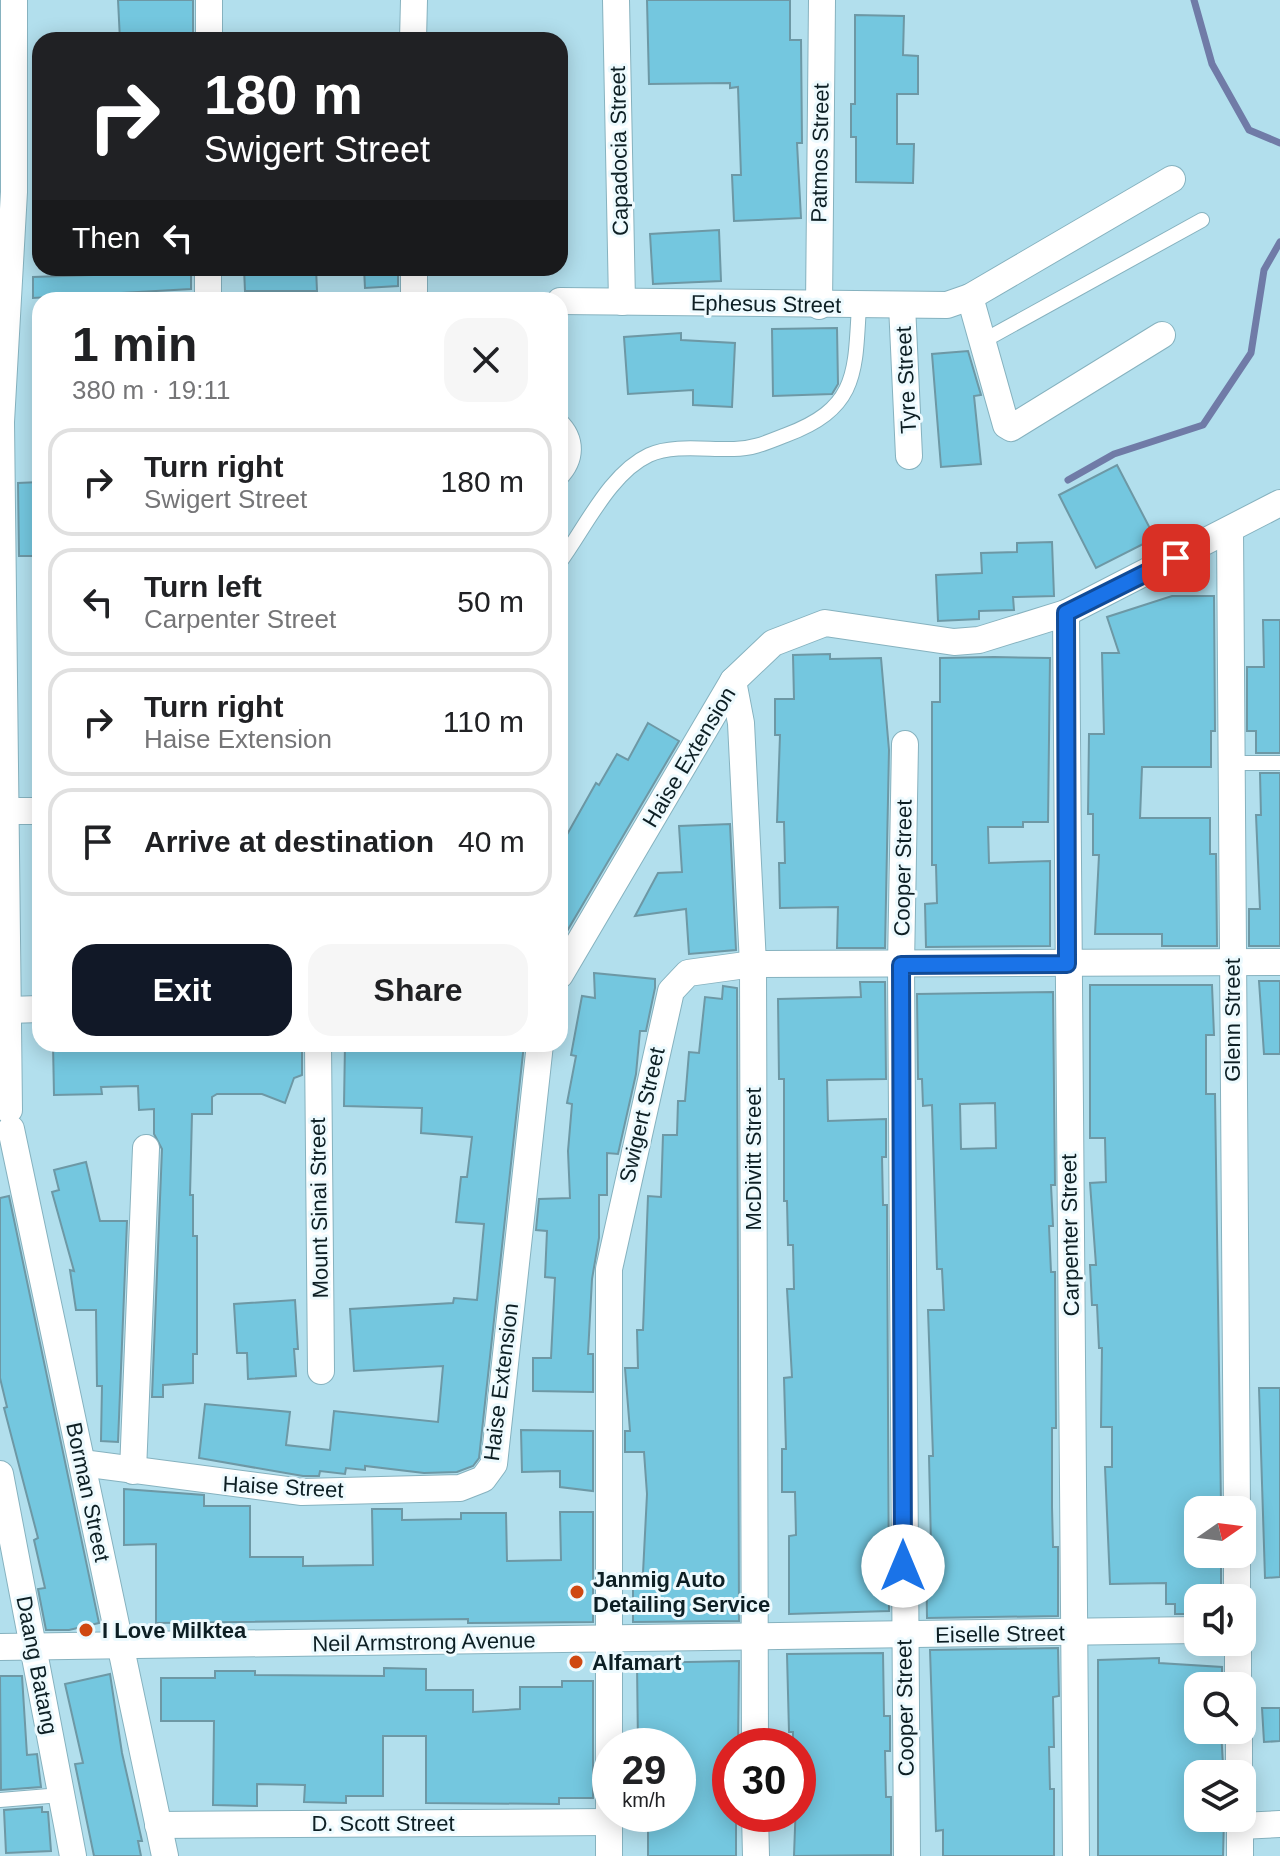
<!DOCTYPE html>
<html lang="en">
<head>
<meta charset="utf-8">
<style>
	body { margin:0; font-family:Helvetica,sans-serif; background:#f6f6f6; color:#202124; height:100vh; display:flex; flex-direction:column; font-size:30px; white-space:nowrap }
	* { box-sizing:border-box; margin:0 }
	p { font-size:26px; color:#757577 }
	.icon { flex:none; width:44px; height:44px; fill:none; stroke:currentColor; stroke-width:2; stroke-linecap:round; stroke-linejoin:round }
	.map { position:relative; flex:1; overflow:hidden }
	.drawer { position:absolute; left:32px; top:292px; width:536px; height:760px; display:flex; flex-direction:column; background:#fff; border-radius:24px; box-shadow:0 4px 20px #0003 }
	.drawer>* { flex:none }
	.top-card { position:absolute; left:32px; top:32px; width:536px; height:244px; border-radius:24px; box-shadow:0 4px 20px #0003; background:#202124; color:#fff; overflow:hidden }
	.needle { width:52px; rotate:76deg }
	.controls { position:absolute; left:1184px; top:1496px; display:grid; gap:16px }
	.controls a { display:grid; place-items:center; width:72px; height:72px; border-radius:16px; background:#fff; box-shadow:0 4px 20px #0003; font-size:40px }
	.speed { position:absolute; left:592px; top:1728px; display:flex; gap:16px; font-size:40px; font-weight:700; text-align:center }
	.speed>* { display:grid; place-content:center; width:104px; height:104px; border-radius:50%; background:#fff; box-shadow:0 4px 20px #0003; line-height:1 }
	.speed small { font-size:20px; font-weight:400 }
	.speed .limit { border:12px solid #d22; background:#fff; color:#111 }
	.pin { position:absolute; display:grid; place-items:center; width:68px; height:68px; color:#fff; margin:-34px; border-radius:16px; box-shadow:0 4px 12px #0006 }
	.me { position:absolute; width:88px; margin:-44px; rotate:0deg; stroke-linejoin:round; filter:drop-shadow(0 0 6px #0008) }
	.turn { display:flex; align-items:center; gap:28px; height:168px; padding:0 40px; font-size:36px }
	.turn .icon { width:104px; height:104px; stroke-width:2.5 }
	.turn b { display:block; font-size:56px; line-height:68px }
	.then { display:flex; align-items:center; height:76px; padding:0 40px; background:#0003; gap:16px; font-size:30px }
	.round { display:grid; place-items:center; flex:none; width:84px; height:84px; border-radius:24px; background:#f6f6f6 }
	.summary { display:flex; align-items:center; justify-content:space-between; height:136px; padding:0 40px }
	h1 { font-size:48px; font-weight:800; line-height:60px }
	.primary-button { display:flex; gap:16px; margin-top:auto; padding:16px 40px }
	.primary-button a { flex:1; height:92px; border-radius:24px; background:#111827; color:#fff; font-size:32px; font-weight:800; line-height:92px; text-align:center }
	.primary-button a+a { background:#f6f6f6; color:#202124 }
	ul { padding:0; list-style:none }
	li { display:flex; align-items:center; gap:24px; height:108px; margin:0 16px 12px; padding:0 24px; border:4px solid #e0e0e0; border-radius:24px }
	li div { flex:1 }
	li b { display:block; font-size:30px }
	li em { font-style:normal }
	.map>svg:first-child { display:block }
</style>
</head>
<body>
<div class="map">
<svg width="1280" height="1856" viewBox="0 0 1280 1856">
	<rect width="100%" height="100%" fill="#b2dfed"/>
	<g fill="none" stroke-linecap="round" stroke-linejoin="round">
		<g stroke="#707ba7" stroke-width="7">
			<polyline points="1194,0 1212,64 1249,130 1280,143"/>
			<polyline points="1068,480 1114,454 1203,425 1251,353 1264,270 1280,242"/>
		</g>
	</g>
	<g fill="#74c7df" stroke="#6d98a5" stroke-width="2" fill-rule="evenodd">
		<polygon points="118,0 193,0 193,40 120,40"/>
		<polygon points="647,0 790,0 790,40 801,40 802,143 797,143 801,218 734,221 732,175 741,175 738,87 730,88 730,83 649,84"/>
		<polygon points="855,15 904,16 903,55 918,56 918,94 897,94 897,144 914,144 913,183 856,182 856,137 851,137 851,104 855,104"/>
		<polygon points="719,230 721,281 653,284 650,234"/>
		<polygon points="92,268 191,268 191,289 33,298 33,277 92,275"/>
		<polygon points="244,268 316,268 317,291 245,291"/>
		<polygon points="364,268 398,268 398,286 365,288"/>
		<polygon points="837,328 838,384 832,394 773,396 772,329"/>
		<polygon points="681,333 681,340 735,343 732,407 693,405 693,390 628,394 624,337"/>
		<polygon points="968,351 981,395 974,396 981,464 941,467 932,354"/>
		<polygon points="1117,465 1155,538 1096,568 1059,495"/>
		<polygon points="40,482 40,556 19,556 18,483"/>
		<polygon points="1052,542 1054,596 1013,597 1014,610 979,611 979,619 938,621 936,575 982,573 981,553 1017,552 1017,543"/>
		<polygon points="1172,596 1214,596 1215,731 1211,731 1211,767 1142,767 1140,818 1210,818 1210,854 1216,854 1217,946 1162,946 1162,934 1095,934 1099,855 1093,855 1093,814 1088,814 1089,734 1104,734 1102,653 1119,653 1107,617"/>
		<polygon points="1263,620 1280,620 1280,753 1256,753 1256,731 1247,731 1247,667 1264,667"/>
		<polygon points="830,654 830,659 881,658 889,750 885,948 837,948 838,907 780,908 779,863 785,863 784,822 777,822 780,735 775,735 775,699 794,699 793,655"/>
		<polygon points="994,657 1050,658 1048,822 1023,822 1023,827 988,827 989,863 1050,861 1050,946 926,947 925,904 937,903 936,865 932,865 932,702 940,702 940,658"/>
		<polygon points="648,723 679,741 560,943 560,847 596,783 599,785 617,754 628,760"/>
		<polygon points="1260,773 1280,773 1280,946 1249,946 1249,909 1260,909 1256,815 1261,815"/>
		<polygon points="730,824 736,950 689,954 686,909 635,916 658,873 682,872 679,826"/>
		<polygon points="594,973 655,979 655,988 646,1031 640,1031 636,1074 618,1154 607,1153 607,1195 599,1195 599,1238 592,1279 588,1354 593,1354 593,1392 533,1391 533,1358 551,1358 555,1278 545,1277 547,1231 536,1230 539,1199 570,1198 568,1151 572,1104 567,1103 576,1056 571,1055 582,996 595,998"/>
		<polygon points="1259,981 1280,981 1280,1054 1264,1054"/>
		<polygon points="860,982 885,982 886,1079 827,1080 828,1121 886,1119 886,1157 882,1157 883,1205 887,1205 889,1611 789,1614 789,1536 796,1535 795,1492 782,1492 782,1449 786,1449 784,1378 792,1377 787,1289 794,1289 793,1245 788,1245 787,1201 784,1201 784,1079 779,1079 778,999 861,997"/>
		<polygon points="1090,985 1212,985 1214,1035 1206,1035 1206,1094 1215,1094 1221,1506 1198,1506 1198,1554 1221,1554 1221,1598 1198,1598 1198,1614 1175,1614 1175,1604 1166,1604 1166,1583 1110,1584 1105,1467 1112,1467 1112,1427 1101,1427 1102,1348 1099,1348 1097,1305 1092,1305 1090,1265 1096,1265 1090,1183 1106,1182 1105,1138 1090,1138"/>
		<polygon points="723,986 737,988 739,1621 633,1622 633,1573 643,1573 647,1494 644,1452 625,1452 625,1431 630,1431 625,1368 638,1368 637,1330 643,1330 648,1196 661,1197 663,1135 677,1135 678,1101 685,1101 689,1052 699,1053 705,997 722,999"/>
		<path d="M1053 992 1055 1185H1051L1053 1226H1049L1051 1272H1055L1056 1428H1052V1507L1053 1547H1058V1616L927 1618 926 1547 931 1546 929 1456H933L928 1310H944L942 1269H937L932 1105 923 1106 922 1079H918L917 994ZM995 1103 996 1148 961 1149 960 1104Z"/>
		<polygon points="53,1044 302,1044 302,1075 294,1078 285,1103 262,1094 217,1094 212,1097 212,1114 192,1114 190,1195 193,1195 193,1236 197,1236 197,1354 193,1354 193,1383 163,1385 163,1397 152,1397 162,1149 154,1134 154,1109 139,1110 138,1086 101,1087 102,1094 54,1095"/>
		<polygon points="345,1044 524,1044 479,1458 473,1466 457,1472 424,1473 365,1466 365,1470 346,1468 345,1474 320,1471 319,1476 303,1476 199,1458 205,1404 290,1412 286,1445 330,1450 334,1411 438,1422 443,1366 354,1371 350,1309 453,1303 454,1298 477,1300 484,1224 456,1222 461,1177 467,1177 472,1137 421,1133 422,1108 344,1106"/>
		<polygon points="86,1162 100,1221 127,1221 118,1442 101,1441 102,1386 97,1386 96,1310 76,1310 70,1270 74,1271 52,1192 59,1190 54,1170"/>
		<polygon points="9,1196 99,1623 69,1630 46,1630 38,1589 45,1588 34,1540 38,1538 4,1408 7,1407 0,1378 0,1198"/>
		<polygon points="295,1300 298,1349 294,1349 296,1376 248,1379 247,1353 237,1353 234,1304"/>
		<polygon points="1259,1388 1280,1388 1280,1577 1265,1578"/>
		<polygon points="521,1430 593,1431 593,1491 560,1487 560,1471 522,1472"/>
		<polygon points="124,1489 204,1495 204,1506 250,1506 250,1557 303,1557 303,1566 373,1565 372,1509 402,1509 402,1520 461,1519 461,1513 506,1513 507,1561 561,1560 560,1512 593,1512 593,1622 468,1623 468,1619 156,1623 156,1544 124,1545"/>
		<polygon points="1058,1648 1059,1696 1053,1697 1054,1747 1049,1747 1050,1789 1054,1789 1054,1856 943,1856 943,1830 936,1831 930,1650"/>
		<polygon points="883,1653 884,1716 890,1716 890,1751 885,1751 886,1797 891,1797 891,1855 794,1856 798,1746 793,1746 793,1732 789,1732 787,1654"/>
		<polygon points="1159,1658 1159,1663 1222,1667 1222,1686 1198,1686 1198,1730 1221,1730 1223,1765 1223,1774 1198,1774 1198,1818 1224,1818 1223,1856 1098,1856 1098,1660"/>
		<polygon points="739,1661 738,1746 730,1746 730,1814 736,1814 736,1856 648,1856 648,1814 678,1814 678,1746 638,1746 637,1663"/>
		<polygon points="384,1668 426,1669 426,1690 473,1690 473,1712 520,1709 520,1687 562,1687 562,1681 593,1681 593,1798 559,1798 559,1804 426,1803 426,1736 383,1736 383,1796 346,1796 346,1803 304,1802 305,1785 257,1784 257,1806 213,1805 214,1721 161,1721 161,1678 215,1678 215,1671 255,1671 255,1675 384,1676"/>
		<polygon points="110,1674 122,1753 142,1841 138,1841 141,1856 94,1856 75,1764 83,1763 65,1684"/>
		<polygon points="0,1676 22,1676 27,1755 37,1754 41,1787 1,1790"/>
		<polygon points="1262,1708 1280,1708 1280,1741 1264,1742"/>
		<polygon points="42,1807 42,1812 48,1812 51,1851 6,1853 4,1810"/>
	</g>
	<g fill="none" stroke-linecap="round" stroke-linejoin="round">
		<g stroke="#86b2bf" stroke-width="16">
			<g id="service">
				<polyline points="983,341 1202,220"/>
				<path d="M560 420C579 438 578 461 560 479"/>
				<path d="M560 562C585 528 610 473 649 455 673 444 708 450 734 449 753 449 768 442 786 435 858 408 855 373 859 305"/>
				<polyline points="1231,763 1280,763"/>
				<polyline points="0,1800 61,1795"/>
			</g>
		</g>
		<g stroke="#86b2bf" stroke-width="28">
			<g id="minor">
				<polyline points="616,0 622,302"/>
				<polyline points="209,40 209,0"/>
				<polyline points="413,40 414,0"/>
				<polyline points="414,268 414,300"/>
				<polyline points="970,297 1006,425 1011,428 1162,335"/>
				<polyline points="208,300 208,268"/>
				<polyline points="560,301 947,305 970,297 1172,179"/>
				<polyline points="902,305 909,456"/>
				<polyline points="819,306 822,0"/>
				<polyline points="1230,531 1237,1510"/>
				<polyline points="1066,613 1076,1856"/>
				<polyline points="733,681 741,723 753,964 755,1746"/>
				<polyline points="905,744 901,965 907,1856"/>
				<polyline points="4,811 40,811"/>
				<polyline points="560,975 733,681 773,643 825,623 954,642 979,640 1066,613 1280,503"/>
				<polyline points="9,1010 40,1009"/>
				<polyline points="318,1044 321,1371"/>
				<polyline points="9,1110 1,422 14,192 14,0"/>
				<polyline points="11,1129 165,1856"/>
				<polyline points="82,1463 302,1492 460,1488 483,1479 494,1464 540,1044"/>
				<polyline points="133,1471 146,1148"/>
				<polyline points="0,1474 73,1856"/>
				<polyline points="1237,1554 1237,1598"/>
				<polyline points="1238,1642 1238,1686"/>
				<polyline points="0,1647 1198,1630"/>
				<polyline points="1239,1730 1239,1774"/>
				<polyline points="755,1814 756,1856"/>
				<polyline points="1240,1818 1240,1856"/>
				<polyline points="158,1825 608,1822"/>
				<polyline points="1240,1826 1280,1824"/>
				<polyline points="609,1856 609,1269 671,991 688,973 753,964 1280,962"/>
			</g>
		</g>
		<use href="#service" stroke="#fff" stroke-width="14"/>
		<use href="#minor" stroke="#fff" stroke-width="26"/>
	</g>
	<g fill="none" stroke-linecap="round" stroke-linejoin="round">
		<g stroke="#114b97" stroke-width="20">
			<polyline id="route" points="903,1566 901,965 1067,964 1066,613 1176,558"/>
		</g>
		<use href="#route" stroke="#1a73e8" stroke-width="14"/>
	</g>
	<g fill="#cf4811" stroke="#edfafe" stroke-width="3">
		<circle cx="577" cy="1592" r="8"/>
		<circle cx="86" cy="1630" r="8"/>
		<circle cx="576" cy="1662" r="8"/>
	</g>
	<g text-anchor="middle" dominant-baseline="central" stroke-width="6" stroke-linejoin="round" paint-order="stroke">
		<g font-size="22" fill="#0d1f24" stroke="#edfafe">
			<text transform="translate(619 151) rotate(-91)">Capadocia Street</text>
			<text transform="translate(820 153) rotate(-89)">Patmos Street</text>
			<text transform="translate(766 304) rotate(1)">Ephesus Street</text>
			<text transform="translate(906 380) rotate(-93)">Tyre Street</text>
			<text transform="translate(689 757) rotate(-59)">Haise Extension</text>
			<text transform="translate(903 868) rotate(-89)">Cooper Street</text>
			<text transform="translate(1232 1020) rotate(-90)">Glenn Street</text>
			<text transform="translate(642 1115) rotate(-77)">Swigert Street</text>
			<text transform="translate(753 1159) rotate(-90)">McDivitt Street</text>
			<text transform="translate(319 1208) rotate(-91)">Mount Sinai Street</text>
			<text transform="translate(1070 1235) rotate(-91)">Carpenter Street</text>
			<text transform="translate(501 1382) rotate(-83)">Haise Extension</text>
			<text transform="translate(283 1487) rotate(3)">Haise Street</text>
			<text transform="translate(88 1492) rotate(78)">Borman Street</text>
			<text transform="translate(1000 1634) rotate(-1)">Eiselle Street</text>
			<text transform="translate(424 1642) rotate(-1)">Neil Armstrong Avenue</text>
			<text transform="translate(37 1665) rotate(79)">Daang Batang</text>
			<text transform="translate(905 1708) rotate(-91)">Cooper Street</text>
			<text x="383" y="1823">D. Scott Street</text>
		</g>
		<g font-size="22" font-weight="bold" fill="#0d1f24" stroke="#edfafe" text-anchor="start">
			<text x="593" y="1579">Janmig Auto<tspan x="593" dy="25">Detailing Service</tspan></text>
			<text x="102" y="1630">I Love Milktea</text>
			<text x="592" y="1662">Alfamart</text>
		</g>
	</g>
</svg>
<div class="controls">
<a><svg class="needle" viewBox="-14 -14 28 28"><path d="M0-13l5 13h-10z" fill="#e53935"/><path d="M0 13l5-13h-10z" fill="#757577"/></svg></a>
<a><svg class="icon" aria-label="sound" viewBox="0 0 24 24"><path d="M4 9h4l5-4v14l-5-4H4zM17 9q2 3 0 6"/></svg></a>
<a><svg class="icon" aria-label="search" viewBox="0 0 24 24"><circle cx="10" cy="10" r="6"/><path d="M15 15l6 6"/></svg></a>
<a><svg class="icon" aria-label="layers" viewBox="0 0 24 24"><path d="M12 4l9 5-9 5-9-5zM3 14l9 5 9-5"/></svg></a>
</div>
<div class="speed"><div>29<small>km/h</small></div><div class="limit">30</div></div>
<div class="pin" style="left:1176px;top:558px;background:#d93025"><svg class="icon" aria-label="arrive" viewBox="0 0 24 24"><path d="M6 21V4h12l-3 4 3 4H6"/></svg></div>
<svg class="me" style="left:903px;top:1566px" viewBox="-20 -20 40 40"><circle r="19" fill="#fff"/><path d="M0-13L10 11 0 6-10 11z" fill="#1a73e8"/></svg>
<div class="top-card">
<div class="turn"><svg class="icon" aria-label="right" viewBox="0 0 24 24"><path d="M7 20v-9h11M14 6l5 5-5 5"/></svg><div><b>180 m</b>Swigert Street</div></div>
<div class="then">Then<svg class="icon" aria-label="left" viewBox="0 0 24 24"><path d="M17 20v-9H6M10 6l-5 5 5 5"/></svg></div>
</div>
<section class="drawer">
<div class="summary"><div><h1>1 min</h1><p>380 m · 19:11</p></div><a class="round"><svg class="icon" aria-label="close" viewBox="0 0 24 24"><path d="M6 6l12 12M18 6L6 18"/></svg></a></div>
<ul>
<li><svg class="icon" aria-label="right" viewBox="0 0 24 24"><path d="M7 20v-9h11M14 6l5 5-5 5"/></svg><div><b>Turn right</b><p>Swigert Street</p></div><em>180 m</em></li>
<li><svg class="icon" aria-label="left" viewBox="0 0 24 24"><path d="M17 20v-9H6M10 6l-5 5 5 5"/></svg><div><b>Turn left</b><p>Carpenter Street</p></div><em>50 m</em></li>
<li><svg class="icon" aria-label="right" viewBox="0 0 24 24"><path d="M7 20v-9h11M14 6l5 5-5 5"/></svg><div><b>Turn right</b><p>Haise Extension</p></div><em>110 m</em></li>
<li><svg class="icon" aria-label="arrive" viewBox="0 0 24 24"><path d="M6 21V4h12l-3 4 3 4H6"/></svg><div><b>Arrive at destination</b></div><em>40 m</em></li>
</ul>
<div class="primary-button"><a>Exit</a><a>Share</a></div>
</section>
</div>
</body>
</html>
